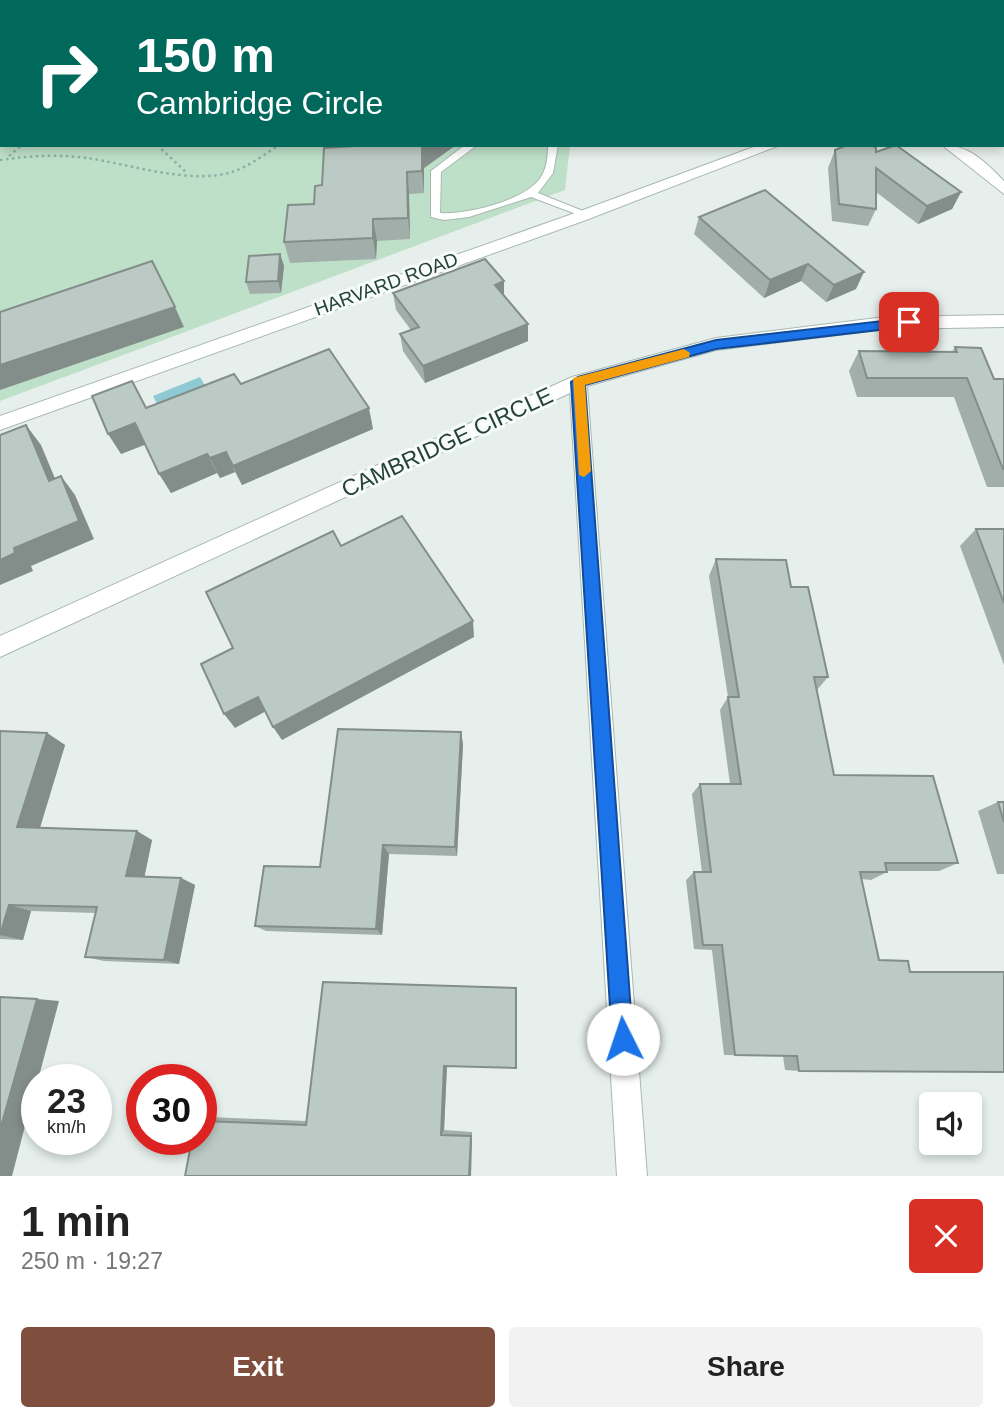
<!DOCTYPE html>
<html lang="en">
<head>
<meta charset="utf-8">
<style>
	body { margin:0; font-family:Arial,sans-serif; background:#f2f2f2; color:#222; height:100vh; display:flex; flex-direction:column; font-size:26px; white-space:nowrap }
	* { box-sizing:border-box; margin:0 }
	p { font-size:23px; color:#767676 }
	.icon { flex:none; width:38px; height:38px; fill:none; stroke:currentColor; stroke-width:2; stroke-linecap:round; stroke-linejoin:round }
	.map { position:relative; height:1176px; overflow:hidden }
	.details { display:flex; flex-direction:column; background:#fff; flex:1 }
	.details>* { flex:none }
	.guide { position:absolute; left:0px; top:0px; width:1004px; height:147px; box-shadow:0 4px 10px #0003; background:#00695c; color:#fff; overflow:hidden }
	.fabs { position:absolute; left:919px; top:1092px; display:grid; gap:14px }
	.fabs a { display:grid; place-items:center; width:63px; height:63px; border-radius:7px; background:#fff; box-shadow:0 4px 10px #0003; font-size:35px }
	.speed { position:absolute; left:21px; top:1064px; display:flex; gap:14px; font-size:35px; font-weight:700; text-align:center }
	.speed>* { display:grid; place-content:center; width:91px; height:91px; border-radius:50%; background:#fff; box-shadow:0 4px 10px #0003; line-height:1 }
	.speed small { font-size:18px; font-weight:400 }
	.speed .limit { border:10px solid #d22; background:#fff; color:#111 }
	.pin { position:absolute; display:grid; place-items:center; width:60px; height:60px; color:#fff; margin:-30px; border-radius:14px; box-shadow:0 4px 10px #0006 }
	.me { position:absolute; width:77px; margin:-38px; rotate:356deg; stroke-linejoin:round; filter:drop-shadow(0 0 5px #0008) }
	.turn { display:flex; align-items:center; gap:24px; height:147px; padding:0 21px; font-size:32px }
	.turn .icon { width:91px; height:91px; stroke-width:2.5 }
	.turn b { display:block; font-size:49px; line-height:60px }
	.round { display:grid; place-items:center; flex:none; width:74px; height:74px; border-radius:7px; background:#f2f2f2 }
	.headline { display:flex; align-items:center; justify-content:space-between; height:119px; padding:0 21px }
	h1 { font-size:42px; font-weight:800; line-height:52px }
	.cta { display:flex; gap:14px; margin-top:auto; padding:14px 21px }
	.cta a { flex:1; height:80px; border-radius:7px; background:#804e3d; color:#fff; font-size:28px; font-weight:800; line-height:80px; text-align:center }
	.cta a+a { background:#f2f2f2; color:#222 }
	.map>svg:first-child { display:block }
</style>
</head>
<body>
<div class="map">
<svg width="1004" height="1176" viewBox="0 0 1004 1176">
	<rect width="100%" height="100%" fill="#e6efeb"/>
	<polygon fill="#bfe0c8" points="0,0 585,0 2,2 2,145 570,145 565,190 0,401"/>
	<polygon fill="#8ec9d4" points="200,377 207,389 159,408 153,396"/>
	<g fill="none" stroke-linecap="round" stroke-linejoin="round">
		<g stroke="#a8b8b2" stroke-width="2">
			<path id="service" d="M465 145H477L441 172 440 213C466 215 527 200 541 177 547 168 548 156 548 145H558L553 173 538 193 593 215 588 218 584 217 531 197 469 217 444 220 431 217V171Z"/>
		</g>
		<g stroke="#a8b8b2" stroke-width="2">
			<g id="minor">
				<polygon points="1004,29 1004,38 1003,38 1003,30"/>
				<polygon points="759,145 780,145 586,220 0,430 0,416 575,213"/>
				<path d="M942 145C970 145 985 162 1004 181V194Z"/>
				<polygon points="1004,315 1004,327 885,329 716,350 587,386 647,1176 617,1176 570,393 0,657 0,636 572,377 716,338 885,317"/>
			</g>
		</g>
		<g stroke="#86b3a5" stroke-width="2.5" stroke-dasharray="2.5 3.5" stroke-linecap="butt">
			<polyline points="157,145 187,173"/>
			<polyline points="9,156 22,145"/>
			<path d="M0 160C29 156 57 154 87 158 128 164 191 185 232 172 248 167 265 154 279 145"/>
		</g>
		<use href="#service" fill="#fff" fill-rule="evenodd"/>
		<use href="#minor" fill="#fff" fill-rule="evenodd"/>
	</g>
	<g fill="#a1aea9">
		<rect x="661" y="0" width="36" height="2"/>
		<polygon points="1004,103 1004,129 1003,129 1003,104"/>
		<polygon points="370,145 456,145 424,168 424,193 409,194 410,239 377,241 376,259 290,263 284,242 314,204 322,185"/>
		<polygon points="835,150 876,152 961,192 952,209 918,224 876,192 876,209 868,226 832,221 828,168"/>
		<polygon points="765,190 856,289 826,302 801,281 764,298 694,234 699,217"/>
		<polygon points="280,254 284,266 281,293 250,294 246,282"/>
		<polygon points="393,293 504,296 528,341 425,383 403,351 400,334 411,330 396,310"/>
		<polygon points="955,347 994,379 1004,379 1004,487 987,487 954,397 857,397 849,371 859,351 952,352"/>
		<polygon points="241,384 373,429 242,485 235,472 220,478 217,473 171,493 145,444 121,454 147,408"/>
		<polygon points="976,529 1004,529 1004,665 960,546"/>
		<polygon points="716,559 791,587 828,677 817,690 834,775 958,863 939,871 887,871 887,872 871,880 862,879 799,1071 785,1070 783,1056 724,1055 712,950 694,949 686,880 694,872 702,872 692,794 700,784 730,784 720,710 728,697 709,576"/>
		<polygon points="0,731 47,733 65,745 40,828 152,840 144,877 181,878 195,885 179,964 104,961 85,957 96,913 31,911 23,940 0,939"/>
		<polygon points="461,732 463,745 457,856 389,854 382,935 266,931 255,926 320,867"/>
		<polygon points="998,802 1004,802 1004,874 997,874 978,811"/>
		<polygon points="447,1066 444,1130 472,1132 471,1176 201,1139 201,1119 210,1117 306,1121"/>
	</g>
	<g fill="#838d89">
		<polygon points="957,0 973,0 972,2 956,2"/>
		<polygon points="423,145 456,145 424,168 424,193 422,171 422,146"/>
		<polygon points="407,172 409,194 410,239 408,218"/>
		<polygon points="961,192 952,209 918,224 927,206"/>
		<polygon points="373,219 377,241 376,259 373,238"/>
		<polygon points="280,254 284,266 281,293 278,281"/>
		<polygon points="808,264 801,281 764,298 770,280"/>
		<polygon points="864,272 856,289 826,302 834,285"/>
		<polygon points="504,281 504,298 495,285"/>
		<polygon points="175,307 184,327 0,390 0,365"/>
		<polygon points="528,324 528,341 425,383 423,366"/>
		<polygon points="369,408 373,429 242,485 233,466"/>
		<polygon points="135,423 147,444 121,454 108,434"/>
		<polygon points="26,425 41,445 64,500 49,481"/>
		<polygon points="226,452 235,472 220,478 210,458"/>
		<polygon points="207,454 217,473 171,493 159,474"/>
		<polygon points="61,476 75,495 94,539 31,566 33,571 0,585 0,560 14,548"/>
		<polygon points="473,621 474,637 282,740 273,727"/>
		<polygon points="258,697 268,710 235,728 224,714"/>
		<polygon points="461,732 463,745 457,856 455,847"/>
		<polygon points="47,733 65,745 37,837 17,827"/>
		<polygon points="137,831 152,840 143,884 126,876"/>
		<polygon points="383,845 389,854 382,935 376,929"/>
		<polygon points="181,878 195,885 179,964 164,960"/>
		<polygon points="9,905 31,911 23,940 0,935"/>
		<polygon points="37,999 59,1001 38,1080 37,1080 12,1176 0,1176 0,1130"/>
		<polygon points="447,1065 444,1130 441,1135 444,1066"/>
		<polygon points="472,1132 471,1176 469,1176 471,1136"/>
	</g>
	<g fill="#bbcac4" stroke="#838d89" stroke-width="2">
		<polygon points="876,0 963,0 959,2 872,2"/>
		<polygon points="370,145 423,145 422,146 422,171 407,172 408,218 373,219 373,238 284,242 288,205 314,204 315,186 322,185 324,148"/>
		<polygon points="847,145 872,145 876,148 876,152 896,145 961,192 927,206 876,168 876,209 839,204 835,150"/>
		<polygon points="765,190 864,272 834,285 808,264 770,280 699,217"/>
		<polygon points="280,254 278,281 246,282 249,256"/>
		<polygon points="485,259 504,281 495,285 528,324 423,366 400,334 419,327 393,293"/>
		<polygon points="152,261 175,307 0,365 0,312"/>
		<polygon points="955,347 981,348 994,379 1004,379 1004,469 1003,469 967,378 867,378 859,351 957,352"/>
		<polygon points="329,349 369,408 233,466 226,452 210,458 207,454 159,474 135,423 108,434 92,396 132,381 146,408 234,374 241,384"/>
		<polygon points="26,425 49,481 61,476 79,521 14,548 15,553 0,560 0,435"/>
		<polygon points="402,516 473,621 273,727 258,697 224,714 201,664 233,648 206,592 333,531 341,546"/>
		<polygon points="976,529 1004,529 1004,603"/>
		<polygon points="716,559 786,560 791,587 808,587 828,677 814,677 834,775 933,776 958,863 885,863 887,872 860,872 879,960 908,961 910,972 1004,972 1004,1072 799,1071 797,1056 735,1055 722,945 703,945 694,872 711,872 700,784 741,784 728,697 739,697"/>
		<polygon points="338,729 461,732 455,847 383,845 376,929 255,926 264,866 320,867"/>
		<polygon points="0,731 47,733 17,827 137,831 126,876 181,878 164,960 85,957 97,907 9,905 0,935"/>
		<polygon points="998,802 1004,802 1004,822"/>
		<polygon points="323,982 516,988 516,1068 444,1066 441,1135 471,1136 469,1176 185,1176 192,1139 201,1139 201,1121 306,1125"/>
		<polygon points="0,997 37,999 0,1130"/>
	</g>
	<polygon fill="#1a73e8" stroke="#114b97" stroke-width="2" points="909,318 915,322 913,326 716,349 585,385 633,1039 630,1047 623,1050 615,1047 612,1039 571,382 578,377 716,340"/>
	<polygon fill="#f59e0b" points="684,349 690,353 689,357 585,385 591,471 584,477 579,475 573,378"/>
	<g text-anchor="middle" dominant-baseline="central" stroke-width="6" stroke-linejoin="round" paint-order="stroke">
		<g font-size="19" fill="#24423a" stroke="#f7fbf9">
			<text transform="translate(386 284) rotate(-20)">HARVARD ROAD</text>
		</g>
		<g font-size="23" fill="#24423a" stroke="#f7fbf9">
			<text transform="translate(447 442) rotate(-25)">CAMBRIDGE CIRCLE</text>
		</g>
	</g>
</svg>
<div class="fabs">
<a><svg class="icon" aria-label="sound" viewBox="0 0 24 24"><path d="M4 9h4l5-4v14l-5-4H4zM17 9q2 3 0 6"/></svg></a>
</div>
<div class="speed"><div>23<small>km/h</small></div><div class="limit">30</div></div>
<div class="pin" style="left:909px;top:322px;background:#d93025"><svg class="icon" aria-label="arrive" viewBox="0 0 24 24"><path d="M6 21V4h12l-3 4 3 4H6"/></svg></div>
<svg class="me" style="left:623px;top:1039px" viewBox="-20 -20 40 40"><circle r="19" fill="#fff"/><path d="M0-13L10 11 0 6-10 11z" fill="#1a73e8"/></svg>
<div class="guide">
<div class="turn"><svg class="icon" aria-label="right" viewBox="0 0 24 24"><path d="M7 20v-9h11M14 6l5 5-5 5"/></svg><div><b>150 m</b>Cambridge Circle</div></div>
</div>
</div>
<section class="details">
<div class="headline"><div><h1>1 min</h1><p>250 m · 19:27</p></div><a class="round" style="background:#d93025;color:#fff"><svg class="icon" aria-label="close" viewBox="0 0 24 24"><path d="M6 6l12 12M18 6L6 18"/></svg></a></div>
<div class="cta"><a>Exit</a><a>Share</a></div>
</section>
</body>
</html>
